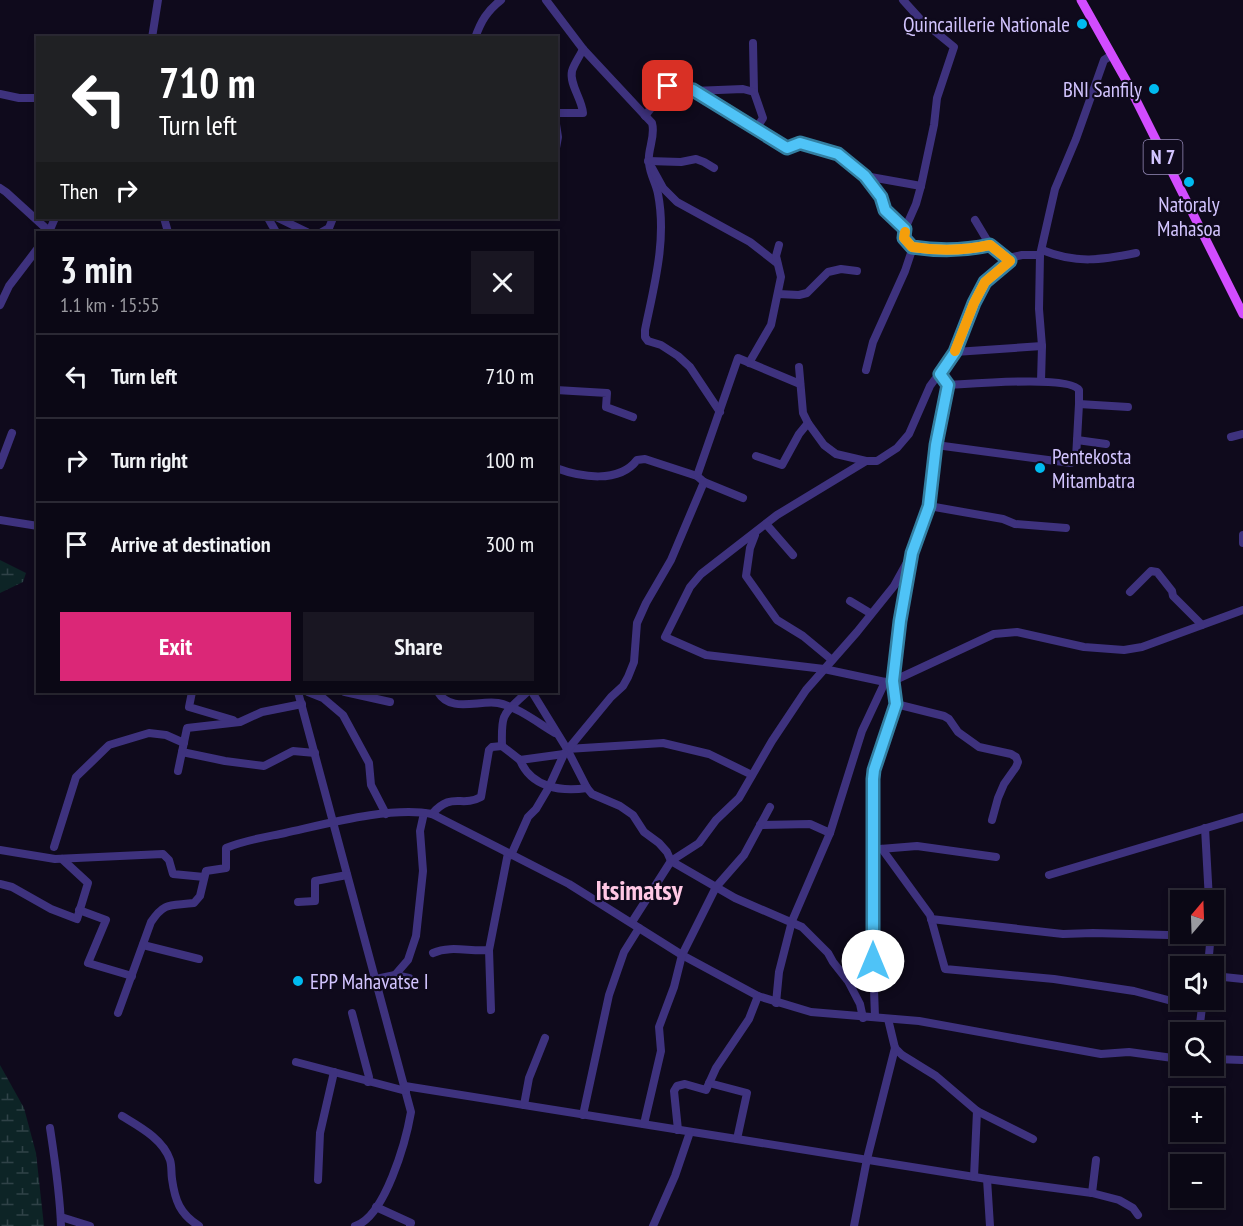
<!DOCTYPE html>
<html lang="en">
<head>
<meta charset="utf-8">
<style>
	body { margin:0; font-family:"PT Sans Narrow",sans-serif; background:#191622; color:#f1f3f6; height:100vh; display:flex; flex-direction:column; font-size:22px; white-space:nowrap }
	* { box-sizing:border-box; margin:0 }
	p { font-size:20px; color:#9a9aa0 }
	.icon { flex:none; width:33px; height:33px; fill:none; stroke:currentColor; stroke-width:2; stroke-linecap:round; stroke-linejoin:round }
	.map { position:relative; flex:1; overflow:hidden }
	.details { position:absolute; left:36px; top:231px; width:522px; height:462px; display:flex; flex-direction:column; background:#0b0815; border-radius:0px; box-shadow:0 3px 9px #0003,0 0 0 2px #2b2934 }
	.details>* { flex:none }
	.banner { position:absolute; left:36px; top:36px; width:522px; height:183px; border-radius:0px; box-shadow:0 3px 9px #0003,0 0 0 2px #2b2934; background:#202124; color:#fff; overflow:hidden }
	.needle { width:39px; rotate:19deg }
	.tools { position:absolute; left:1170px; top:890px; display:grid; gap:12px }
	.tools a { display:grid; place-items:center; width:54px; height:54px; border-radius:0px; background:#0b0815; box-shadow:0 3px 9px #0003,0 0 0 2px #2b2934; font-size:30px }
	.pin { position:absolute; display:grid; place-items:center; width:51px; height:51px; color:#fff; margin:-26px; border-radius:12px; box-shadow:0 3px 9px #0006 }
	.me { position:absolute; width:66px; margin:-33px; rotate:0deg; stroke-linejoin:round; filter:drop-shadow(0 0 4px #0008) }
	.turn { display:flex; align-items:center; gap:21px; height:126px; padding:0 24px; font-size:27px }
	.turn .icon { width:78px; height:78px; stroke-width:2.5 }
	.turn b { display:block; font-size:42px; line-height:51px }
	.then { display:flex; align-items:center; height:57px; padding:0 24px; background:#0003; gap:12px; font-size:22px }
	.round { display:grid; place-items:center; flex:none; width:63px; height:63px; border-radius:0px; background:#191622 }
	.head { display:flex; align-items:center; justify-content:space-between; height:102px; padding:0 24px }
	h1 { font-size:36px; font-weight:600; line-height:45px }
	.action { display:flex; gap:12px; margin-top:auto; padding:12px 24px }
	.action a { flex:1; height:69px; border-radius:0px; background:#db2777; color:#fff; font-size:24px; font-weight:600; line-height:69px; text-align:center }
	.action a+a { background:#191622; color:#f1f3f6 }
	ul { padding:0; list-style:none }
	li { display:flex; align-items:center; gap:18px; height:84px; padding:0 24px; border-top:2px solid #2b2934 }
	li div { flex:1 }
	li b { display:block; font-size:22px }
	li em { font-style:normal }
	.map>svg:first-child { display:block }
</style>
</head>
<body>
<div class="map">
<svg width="1243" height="1226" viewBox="0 0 1243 1226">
	<defs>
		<pattern id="wetland-marsh" width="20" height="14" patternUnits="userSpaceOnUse" patternTransform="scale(1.5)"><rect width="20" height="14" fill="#0d2426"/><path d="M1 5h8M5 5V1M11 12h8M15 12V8" fill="none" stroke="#2f4247"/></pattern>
	</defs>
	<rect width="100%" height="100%" fill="#0f0a1c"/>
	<g fill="url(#wetland-marsh)">
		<polygon points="0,560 26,573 23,582 0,593"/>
		<polygon points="0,1065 24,1108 36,1153 44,1226 0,1226"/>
	</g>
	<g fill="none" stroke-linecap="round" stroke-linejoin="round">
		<g stroke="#3e327e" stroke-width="8">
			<path d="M546 0 583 49 652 123C656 137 647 150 649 163 650 175 656 183 658 194 667 240 654 286 645 330V337L648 341 661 345 678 356 690 367 720 412"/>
			<path d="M903 0 921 20 954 47 937 98 934 125 921 186 916 204 905 229 904 238 913 247C939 251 963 251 990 245"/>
			<polyline points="152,38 158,0"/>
			<path d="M475 38C481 21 487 11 501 0"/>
			<polyline points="753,43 754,92 763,118 756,129"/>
			<polyline points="1112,55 1104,60 1076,139 1055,189 1040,255 1022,255 1013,257 985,282 974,303 955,352 930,386 909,434 897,448 877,461 866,461 777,515 701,574 690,587 665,637 706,655 824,669 885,682 893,681 994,634 1017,632 1084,647 1124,650 1142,647 1243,610"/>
			<polyline points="693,91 787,148 800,143 838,154 865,176 881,197 885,210 905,229"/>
			<polyline points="0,94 19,98 38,98"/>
			<path d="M556 113H583C582 99 569 84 572 71 574 64 580 56 583 49"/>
			<polyline points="645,116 668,86 693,91 743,89 754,92"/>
			<polyline points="556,124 558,137 556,148"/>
			<polyline points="648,161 681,162 696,159 704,162 714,168"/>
			<polyline points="652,168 663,188 677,202 750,242 777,263"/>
			<polyline points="865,176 921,186"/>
			<polyline points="0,188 6,192 50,232"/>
			<polyline points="164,218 168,232"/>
			<polyline points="268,218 276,232"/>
			<polyline points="278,218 307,232"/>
			<polyline points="975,220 990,245 1010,261"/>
			<polyline points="49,232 55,218"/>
			<polyline points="322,232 329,228 333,218"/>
			<path d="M1042 250C1076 264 1102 260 1136 253"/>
			<polyline points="1040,255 1039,309 1042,346 1041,381"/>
			<polyline points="778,294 799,295 807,293 828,272 841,269 857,271"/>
			<polyline points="0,305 9,286 38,248"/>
			<polyline points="955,352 1042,346"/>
			<polyline points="749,363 771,325 781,277 776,256 779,245"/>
			<polyline points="799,367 803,413 808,423 824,445 836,454 866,461"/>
			<polyline points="866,370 873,342 905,271 913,247"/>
			<path d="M947 385C969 384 1070 375 1079 390V404L1128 407"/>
			<polyline points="556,390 607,393 606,407 633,417"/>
			<polyline points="1231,437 1243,434"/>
			<polyline points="1077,440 1106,444"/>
			<polyline points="936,445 1071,463 1076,458 1079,404"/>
			<polyline points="756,456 782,465 799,434 808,423"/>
			<polyline points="0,465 12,433"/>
			<path d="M556 468C580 477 619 484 637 460L645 459 697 476 704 482 743 498"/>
			<polyline points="697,476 738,358 800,384"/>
			<polyline points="929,506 1003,519 1015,524 1066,528"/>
			<polyline points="0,520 38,526"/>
			<polyline points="766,524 793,555"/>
			<polyline points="755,535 750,548 746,576 777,620 803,636 832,660"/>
			<polyline points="1243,535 1243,543"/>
			<polyline points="1130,592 1151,571 1157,572 1172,591 1173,596 1202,625"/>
			<polyline points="850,601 870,613"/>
			<polyline points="192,692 189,707 233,720"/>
			<path d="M298 692 411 1112C406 1141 385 1217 355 1226"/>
			<polyline points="308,692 323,698 343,715 369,763 371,785 386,814"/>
			<polyline points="345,692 390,702"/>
			<path d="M438 692C450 713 478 700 498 703 518 707 538 723 555 733"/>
			<polyline points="532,692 567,749 587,788 592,794 620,806 633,815 644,832 659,843 667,852 671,861 735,898 802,927 828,953 833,962 848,981 860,1004 863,1018"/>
			<polyline points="896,704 944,716 949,719 958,732 979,747 1011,754 1016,757 1018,762 1016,767 1004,784 998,798 992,820"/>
			<path d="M502 746C501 712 503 715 527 692"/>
			<polyline points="567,749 663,743 709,754 752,775"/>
			<polyline points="182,752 225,761 264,766 293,751 315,753"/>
			<path d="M520 760C531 787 560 792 587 788"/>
			<polyline points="178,771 187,728 240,722 262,712 302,704"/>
			<path d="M432 814C452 791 461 808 481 797L489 750 492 747 502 746 520 760 564 754 611 697 623 686 628 677 634 662 637 623 646 603 671 560 704 482"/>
			<polyline points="760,825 810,824 830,833"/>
			<polyline points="1205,828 1209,900"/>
			<polyline points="54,847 76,777 109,745 149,733 166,735 184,743"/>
			<polyline points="880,849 917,846 996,857"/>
			<polyline points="882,849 930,915 945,969 1054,979 1134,991 1202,1009"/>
			<polyline points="0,850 55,859 163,854 169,860 173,874 204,877"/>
			<polyline points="511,855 528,817 536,809 549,787 564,754"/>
			<polyline points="1049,875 1243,817"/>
			<polyline points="0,884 12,887 51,909 77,919 88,883 62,859"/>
			<polyline points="298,902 315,901 315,881 347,875"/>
			<polyline points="79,910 106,920 88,963 132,976"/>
			<polyline points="931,919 1063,934 1093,933 1168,935 1211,933"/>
			<polyline points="632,922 671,861 699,843 716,820 739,798 772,741 806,690 857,632 894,586 910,557"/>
			<polyline points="143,945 199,959"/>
			<path d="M433 953C451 945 470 952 489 950"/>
			<polyline points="1208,966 1211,933"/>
			<polyline points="395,975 408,960 416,936 423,871 420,831 424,813"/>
			<polyline points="1214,976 1243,979"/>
			<polyline points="376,979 395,975 409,978"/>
			<polyline points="776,1003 779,972 792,921 830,833 862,731 885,682"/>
			<polyline points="491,1010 489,950 508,853"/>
			<path d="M118 1013 151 922C165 901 171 906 194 903L200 896 206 871 226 868V848C245 840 266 837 285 833 326 824 391 806 432 814L569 884 682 955 758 996 811 1012 919 1021 1101 1054 1129 1052 1180 1059"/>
			<polyline points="352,1013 369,1077 368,1082"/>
			<polyline points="875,1017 873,961 873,779 874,770 896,704 893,681 900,621 912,553 929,506 936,445 947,385 940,374"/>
			<polyline points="888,1019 895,1048 902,1055 936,1076 977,1111 1033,1139"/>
			<polyline points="1199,1032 1203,999"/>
			<polyline points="1214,1059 1243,1060"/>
			<polyline points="296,1062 406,1091"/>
			<polyline points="709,1083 747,1093 737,1139"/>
			<polyline points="405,1086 987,1179 1092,1193 1119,1200 1133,1208 1138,1215"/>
			<polyline points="524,1105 529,1078 545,1038"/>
			<polyline points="583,1115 609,995 624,952 639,928"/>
			<path d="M122 1116C140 1127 163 1139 170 1160 172 1166 171 1173 172 1179 175 1201 180 1214 199 1226"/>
			<polyline points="644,1124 661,1051 659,1027 674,987 682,955 716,887 744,855 770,807"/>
			<path d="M50 1128C55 1161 60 1193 61 1226"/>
			<polyline points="678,1130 674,1091 677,1086 685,1084 706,1090 716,1068 749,1019 758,996"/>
			<polyline points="974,1177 977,1111"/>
			<polyline points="987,1179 990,1226"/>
			<polyline points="318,1180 320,1133 334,1072"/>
			<polyline points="1092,1193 1096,1160"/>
			<polyline points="376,1207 411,1223 410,1226"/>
			<polyline points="61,1217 90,1226"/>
			<polyline points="653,1226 675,1176 690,1132"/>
			<polyline points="854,1226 867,1159 895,1048"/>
		</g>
		<polyline stroke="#d24cff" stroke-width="9" points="1081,0 1127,82 1243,314"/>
	</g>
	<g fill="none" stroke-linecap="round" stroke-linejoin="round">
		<g stroke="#337fa1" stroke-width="15">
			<path id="route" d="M668 86 693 90 787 148 800 143 838 154 865 176 881 197 885 210 905 229 904 238 912 247C939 251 963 251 990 245L1010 261 985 282 974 303 955 352 940 374 948 385 936 445 929 506 912 553 900 621 893 681 896 704 874 770 873 779V961"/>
		</g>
		<use href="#route" stroke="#4fc3f7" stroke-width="10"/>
		<path stroke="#f59e0b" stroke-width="10" d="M905 232 904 238 912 247C939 251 963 251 990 245L1010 261 985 282 974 303 955 351"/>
	</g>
	<g fill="#00bbf0" stroke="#0f0a1c" stroke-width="2">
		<circle cx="1082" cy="24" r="6"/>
		<circle cx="1154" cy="89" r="6"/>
		<circle cx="1189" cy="182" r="6"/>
		<circle cx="1040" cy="468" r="6"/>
		<circle cx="298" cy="981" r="6"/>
	</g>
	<g text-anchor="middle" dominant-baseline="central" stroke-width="4.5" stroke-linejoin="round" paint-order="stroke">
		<rect fill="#0f0a1c" stroke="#988dbb" stroke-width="1.5" x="1143.5" y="140" width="39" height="34" rx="4.5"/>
		<g font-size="20" font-weight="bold" fill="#d3c5ff">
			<text x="1163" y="157">N 7</text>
		</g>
		<g font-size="21" fill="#d3c5ff" stroke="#0f0a1c" text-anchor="end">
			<text x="1070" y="24">Quincaillerie Nationale</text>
			<text x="1142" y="89">BNI Sanfily</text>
			<text x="1189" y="204" text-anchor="middle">Natoraly<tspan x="1189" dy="24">Mahasoa</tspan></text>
			<text x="1052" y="456" text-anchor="start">Pentekosta<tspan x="1052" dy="24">Mitambatra</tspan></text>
			<text x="310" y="981" text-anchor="start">EPP Mahavatse I</text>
		</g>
		<g font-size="27" font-weight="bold" fill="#ffc7e4" stroke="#0f0a1c">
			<text x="639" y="890">Itsimatsy</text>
		</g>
	</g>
</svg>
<div class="tools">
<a><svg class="needle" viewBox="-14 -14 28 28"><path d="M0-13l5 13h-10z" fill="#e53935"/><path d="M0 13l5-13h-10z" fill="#9a9aa0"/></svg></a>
<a><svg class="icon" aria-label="sound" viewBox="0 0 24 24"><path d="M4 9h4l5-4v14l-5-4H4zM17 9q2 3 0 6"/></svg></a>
<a><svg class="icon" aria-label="search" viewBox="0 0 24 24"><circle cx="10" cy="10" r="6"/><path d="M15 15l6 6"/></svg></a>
<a>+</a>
<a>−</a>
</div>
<div class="pin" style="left:668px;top:86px;background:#d93025"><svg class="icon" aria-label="arrive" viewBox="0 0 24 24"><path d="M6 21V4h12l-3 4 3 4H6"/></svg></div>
<svg class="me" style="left:873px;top:961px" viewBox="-20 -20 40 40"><circle r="19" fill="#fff"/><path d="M0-13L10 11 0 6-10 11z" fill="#4fc3f7"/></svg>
<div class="banner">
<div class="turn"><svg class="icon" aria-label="left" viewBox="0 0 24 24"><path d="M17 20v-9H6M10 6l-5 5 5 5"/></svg><div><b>710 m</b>Turn left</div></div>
<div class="then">Then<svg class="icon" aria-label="right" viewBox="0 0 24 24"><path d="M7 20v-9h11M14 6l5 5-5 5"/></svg></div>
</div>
<section class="details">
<div class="head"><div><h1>3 min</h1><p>1.1 km · 15:55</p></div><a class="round"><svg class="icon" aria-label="close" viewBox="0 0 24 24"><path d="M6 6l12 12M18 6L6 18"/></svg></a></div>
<ul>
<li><svg class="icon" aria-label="left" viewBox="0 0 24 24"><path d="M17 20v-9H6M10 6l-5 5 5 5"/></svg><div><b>Turn left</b></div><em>710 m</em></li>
<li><svg class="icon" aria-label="right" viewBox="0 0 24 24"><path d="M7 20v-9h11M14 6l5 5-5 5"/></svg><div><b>Turn right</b></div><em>100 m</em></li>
<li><svg class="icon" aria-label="arrive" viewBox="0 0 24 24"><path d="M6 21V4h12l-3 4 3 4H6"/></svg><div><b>Arrive at destination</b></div><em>300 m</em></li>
</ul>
<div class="action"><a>Exit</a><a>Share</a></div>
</section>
</div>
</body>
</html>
